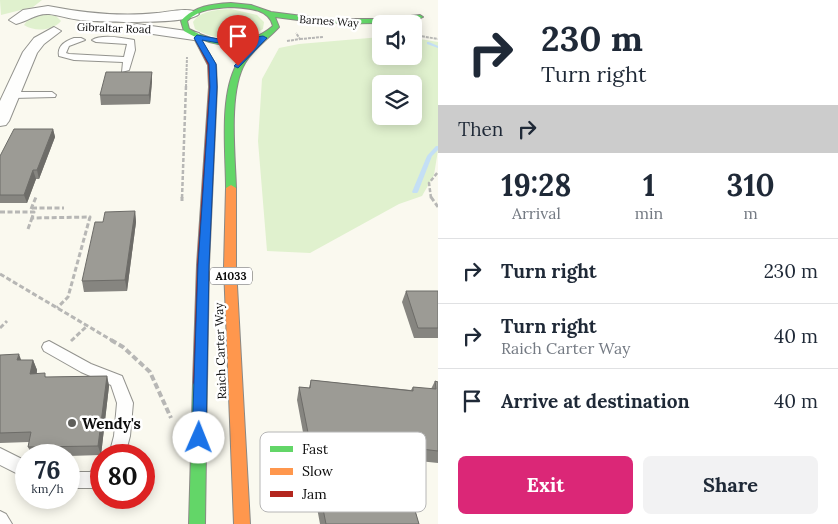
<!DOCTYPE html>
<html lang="en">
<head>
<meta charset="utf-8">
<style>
	body { margin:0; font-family:Lora,serif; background:#f2f2f3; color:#1f2937; height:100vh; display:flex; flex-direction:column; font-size:19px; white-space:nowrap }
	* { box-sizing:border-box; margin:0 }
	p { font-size:16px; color:#747a83 }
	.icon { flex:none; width:28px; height:28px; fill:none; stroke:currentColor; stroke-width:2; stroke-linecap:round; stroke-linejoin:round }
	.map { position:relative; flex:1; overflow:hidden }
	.panel { display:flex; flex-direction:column; background:#fff; width:400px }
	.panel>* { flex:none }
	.banner { background:#fff; color:#1f2937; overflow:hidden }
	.controls { position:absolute; left:372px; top:15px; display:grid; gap:10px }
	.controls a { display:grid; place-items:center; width:50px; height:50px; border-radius:8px; background:#fff; box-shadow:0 2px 12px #0003; font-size:25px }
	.speed { position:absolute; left:15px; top:444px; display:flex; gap:10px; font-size:25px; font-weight:700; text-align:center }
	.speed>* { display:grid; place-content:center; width:65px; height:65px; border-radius:50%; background:#fff; box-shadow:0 2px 12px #0003; line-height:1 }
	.speed small { font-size:12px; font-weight:400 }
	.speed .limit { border:8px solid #d22; background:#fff; color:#111 }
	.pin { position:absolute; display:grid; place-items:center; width:42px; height:42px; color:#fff; margin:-51px -21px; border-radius:50% 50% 50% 0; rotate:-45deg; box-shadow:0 0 5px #0007 }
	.pin .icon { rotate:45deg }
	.me { position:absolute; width:55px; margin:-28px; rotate:1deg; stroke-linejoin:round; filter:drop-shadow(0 0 4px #0008) }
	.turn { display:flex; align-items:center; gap:18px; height:105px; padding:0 20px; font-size:22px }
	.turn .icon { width:65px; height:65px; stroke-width:2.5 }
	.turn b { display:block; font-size:35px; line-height:42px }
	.then { display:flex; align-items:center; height:48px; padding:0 20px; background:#0003; gap:10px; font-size:19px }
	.eta { display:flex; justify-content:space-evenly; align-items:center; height:85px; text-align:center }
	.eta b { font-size:30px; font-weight:700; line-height:35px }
	.action { display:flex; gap:10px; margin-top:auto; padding:10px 20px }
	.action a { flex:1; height:58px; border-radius:8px; background:#db2777; color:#fff; font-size:20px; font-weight:700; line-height:58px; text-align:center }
	.action a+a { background:#f2f2f3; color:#1f2937 }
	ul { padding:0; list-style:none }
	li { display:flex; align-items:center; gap:15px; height:65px; padding:0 20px; border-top:1px solid #e0e1e3 }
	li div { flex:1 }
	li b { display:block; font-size:19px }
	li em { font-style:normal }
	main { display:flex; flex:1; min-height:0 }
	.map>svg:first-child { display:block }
</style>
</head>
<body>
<main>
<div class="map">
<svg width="438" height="524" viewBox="0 0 438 524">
	<rect width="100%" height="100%" fill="#faf9ef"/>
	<g fill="#e0f1ce" fill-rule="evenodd">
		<polygon points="0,0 42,0 33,7 1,15"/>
		<path d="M231 9 257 15 264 22 263 29C242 42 216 41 195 29L193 22C201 10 217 10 231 9Z"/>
		<path d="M44 14 56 16 61 21C53 31 34 32 24 25L29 18Z"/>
		<path d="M381 37V56H414V38L438 42V150L434 175 422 196 399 204 310 253 267 251 258 141 262 79 279 48 299 44ZM381 84H414V116H381Z"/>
	</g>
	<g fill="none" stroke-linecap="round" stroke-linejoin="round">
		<g fill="#c4dff5" fill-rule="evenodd">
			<polygon points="427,42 429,42 438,46 438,48 427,44"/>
			<polygon points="436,146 438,146 438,150 432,156 418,192 417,193 413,193 412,192 427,156"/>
		</g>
		<g stroke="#93938e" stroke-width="2">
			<g id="lane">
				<path d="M74 38H81L85 40 69 46 66 53 69 54 124 57 127 44 96 42 92 40C102 34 122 38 134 40L135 50 129 70 122 72 123 62 74 60 59 56C57 46 65 41 74 38Z"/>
				<polygon points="52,92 56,95 55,97 13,98 9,95 13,92"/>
				<polygon points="49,341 91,364 122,376 133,403 130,436 125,455 109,455 114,436 117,403 111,385 81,372 44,351 42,347 44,343"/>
				<polygon points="0,448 26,461 26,478 0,465"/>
				<polygon points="101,467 101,484 92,488 69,488 69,472 90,472"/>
				<polygon points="0,511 6,514 12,524 0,524"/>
			</g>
		</g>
		<g stroke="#93938e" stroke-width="2">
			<g id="street">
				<path d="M48 6C84 13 120 17 157 13 168 12 192 6 199 14 190 25 97 22 80 20 69 19 59 15 49 14 36 13 28 21 16 24L9 20 23 10Z"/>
				<polygon points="137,24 194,32 199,33 201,36 199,39 194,40 132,31 130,28 132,25"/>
				<polygon points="54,27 61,31 44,44 37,53 9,121 6,125 0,126 0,101 23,52 34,38"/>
			</g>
		</g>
		<g stroke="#8a8985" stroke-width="2">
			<g id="fast">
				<path d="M231 3 251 5 271 12 326 19H382L420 15 423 17C416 21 405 21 397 22 356 25 316 23 275 17L279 27C268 39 254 48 245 63 228 92 235 154 236 188L231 191 226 188C226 152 219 96 237 64 241 56 248 49 254 43 229 49 206 44 184 31L181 21C194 6 212 4 231 3ZM231 7C246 8 269 8 273 26 247 48 217 44 189 29L187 21C199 9 215 8 231 7Z"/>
				<polygon points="200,377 205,379 207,383 205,524 189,524 193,383 195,379"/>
			</g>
		</g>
		<g stroke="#8a8985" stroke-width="2">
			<polygon id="slow" points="231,185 236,188 236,267 250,524 234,524 224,267 226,188"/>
		</g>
		<g stroke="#8a8985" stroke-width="2">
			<polygon id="jam" points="195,37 199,37 216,65 217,87 209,265 207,383 205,387 200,389 195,387 193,383 197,265 209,87 208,65 194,38"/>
		</g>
		<g stroke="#b7b7b5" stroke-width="2" stroke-dasharray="3 1" stroke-linecap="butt">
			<polyline points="414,35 438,39"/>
			<polyline points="300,39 323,37"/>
			<polyline points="287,41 300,39 296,33"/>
			<polyline points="186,87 187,57"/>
		</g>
		<g stroke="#b7b7b5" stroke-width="2.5" stroke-dasharray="4 2" stroke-linecap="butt">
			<polyline points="182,198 186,86"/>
			<polyline points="431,198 429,183 438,172"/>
		</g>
		<g stroke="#b7b7b5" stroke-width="3" stroke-dasharray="5 2.5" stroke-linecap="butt">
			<polyline points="431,197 438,207"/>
			<polyline points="182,201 182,197"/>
			<polyline points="32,208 64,208"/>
			<polyline points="31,209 36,197"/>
			<polyline points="0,212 34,212 32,218 90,217 68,297 57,308"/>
			<polyline points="28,229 32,218"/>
			<polyline points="0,274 113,341"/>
			<polyline points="0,328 7,321"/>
			<polyline points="71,341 87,326"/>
		</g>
		<polyline stroke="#b7b7b5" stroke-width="4" stroke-dasharray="6 3" stroke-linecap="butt" points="111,340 123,347 150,372 171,418"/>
		<use href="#lane" fill="#fefefd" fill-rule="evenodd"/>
		<use href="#street" fill="#fefefd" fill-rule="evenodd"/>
		<use href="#fast" fill="#63d668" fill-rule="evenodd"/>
		<use href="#slow" fill="#ff974d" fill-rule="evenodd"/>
		<use href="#jam" fill="#b3261e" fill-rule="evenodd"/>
	</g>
	<g fill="#868580">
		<polygon points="152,72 152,81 150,104 101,105 100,95"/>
		<polygon points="53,129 55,137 39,179 36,179 27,203 0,203 0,156"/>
		<polygon points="135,211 136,222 127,291 84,292 82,281 103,222"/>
		<polygon points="406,291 438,291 438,338 414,338 402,302"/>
		<polygon points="0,355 21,360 33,360 37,370 37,374 47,377 107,376 109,386 101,455 69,456 69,455 32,455 28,447 29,442 0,443"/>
		<polygon points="311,380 411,390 413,387 431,389 435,381 438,382 438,463 400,459 419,524 320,524 297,400 299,387 309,388"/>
	</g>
	<g fill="#6d6c68">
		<polygon points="152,72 152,81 150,104 149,95"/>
		<polygon points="53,129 55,137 39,179 37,170"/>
		<polygon points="33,170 36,179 27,203 24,195"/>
		<polygon points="135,211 136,222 127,291 125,280"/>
		<polygon points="19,354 23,365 17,360"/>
		<polygon points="33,360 37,370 34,384 30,374"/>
		<polygon points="107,376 109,386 101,455 98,446"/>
	</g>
	<g fill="#9c9b95" stroke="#6d6c68">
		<polygon points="106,72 152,72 149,95 100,95"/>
		<polygon points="14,129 53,129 37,170 33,170 24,195 0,195 0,156"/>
		<polygon points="135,211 125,280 82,281 95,222 103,222 105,212"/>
		<polygon points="406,291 438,291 438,328 418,328"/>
		<polygon points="19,354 17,360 33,360 30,374 45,373 45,377 107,376 98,446 28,447 31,432 0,433 0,355"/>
		<polygon points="311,380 413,391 413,387 436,389 435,381 438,382 438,451 396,446 419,524 326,524 299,387 310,388"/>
	</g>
	<polygon fill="#1a73e8" stroke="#114b97" points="197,35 230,41 263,36 267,38 238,68 234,66 235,65 257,41 230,45 202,40 216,64 217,87 209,265 206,438 204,443 199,445 194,443 192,438 198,265 210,87 209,64 194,38"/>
	<circle fill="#5f5f5b" stroke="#fff" stroke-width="2" cx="72" cy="423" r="5"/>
	<g text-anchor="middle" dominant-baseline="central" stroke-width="5" stroke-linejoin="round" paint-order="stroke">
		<g font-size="11" fill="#0c0c0c" stroke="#fff">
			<text transform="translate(329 21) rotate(4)">Barnes Way</text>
			<text transform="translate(114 28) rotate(2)">Gibraltar Road</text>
		</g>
		<rect fill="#fff" stroke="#555" stroke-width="1" x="210" y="267.5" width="42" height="17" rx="4"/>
		<g font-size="11" font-weight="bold" fill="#0c0c0c">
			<text x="231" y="276">A1033</text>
		</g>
		<g font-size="12" fill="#0c0c0c" stroke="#fff">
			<text transform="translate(220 351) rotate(-92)">Raich Carter Way</text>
		</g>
		<g font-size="15" font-weight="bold" fill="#0c0c0c" stroke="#fff" text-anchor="start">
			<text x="82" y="423">Wendy's</text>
		</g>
	</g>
	<rect x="260" y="432" width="166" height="80" rx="8" fill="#fff" stroke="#b6b6b6" stroke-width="1"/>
	<rect x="270" y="446" width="23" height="6" fill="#63d668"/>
	<rect x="270" y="468" width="23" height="7" fill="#ff974d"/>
	<rect x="270" y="491" width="23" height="6" fill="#b3261e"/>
	<g font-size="14" fill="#0c0c0c">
		<text x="302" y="454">Fast</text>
		<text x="302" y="476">Slow</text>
		<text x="302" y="499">Jam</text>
	</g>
</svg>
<div class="controls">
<a><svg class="icon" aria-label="sound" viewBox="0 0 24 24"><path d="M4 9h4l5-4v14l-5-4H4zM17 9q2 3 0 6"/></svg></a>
<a><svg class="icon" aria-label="layers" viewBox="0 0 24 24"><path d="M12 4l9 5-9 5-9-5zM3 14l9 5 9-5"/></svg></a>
</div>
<div class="speed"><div>76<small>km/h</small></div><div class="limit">80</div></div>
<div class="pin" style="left:238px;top:66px;background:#d93025"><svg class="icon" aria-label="arrive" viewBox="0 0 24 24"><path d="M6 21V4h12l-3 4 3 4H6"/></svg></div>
<svg class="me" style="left:199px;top:438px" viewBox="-20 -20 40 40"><circle r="19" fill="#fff"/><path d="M0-13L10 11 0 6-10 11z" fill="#1a73e8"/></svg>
</div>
<section class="panel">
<div class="banner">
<div class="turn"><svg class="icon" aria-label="right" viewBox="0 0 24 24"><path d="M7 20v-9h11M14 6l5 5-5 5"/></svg><div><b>230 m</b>Turn right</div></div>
<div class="then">Then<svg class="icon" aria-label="right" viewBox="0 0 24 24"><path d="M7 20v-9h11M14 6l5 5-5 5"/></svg></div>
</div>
<div class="eta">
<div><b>19:28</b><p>Arrival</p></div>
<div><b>1</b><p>min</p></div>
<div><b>310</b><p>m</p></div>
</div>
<ul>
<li><svg class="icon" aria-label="right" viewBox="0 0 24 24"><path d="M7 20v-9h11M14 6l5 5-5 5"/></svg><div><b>Turn right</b></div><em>230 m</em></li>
<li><svg class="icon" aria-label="right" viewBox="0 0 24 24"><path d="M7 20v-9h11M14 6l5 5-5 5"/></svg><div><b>Turn right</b><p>Raich Carter Way</p></div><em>40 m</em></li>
<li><svg class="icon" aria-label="arrive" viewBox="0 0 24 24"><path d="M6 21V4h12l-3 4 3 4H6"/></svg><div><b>Arrive at destination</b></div><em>40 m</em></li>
</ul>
<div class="action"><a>Exit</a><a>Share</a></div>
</section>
</main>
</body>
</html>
